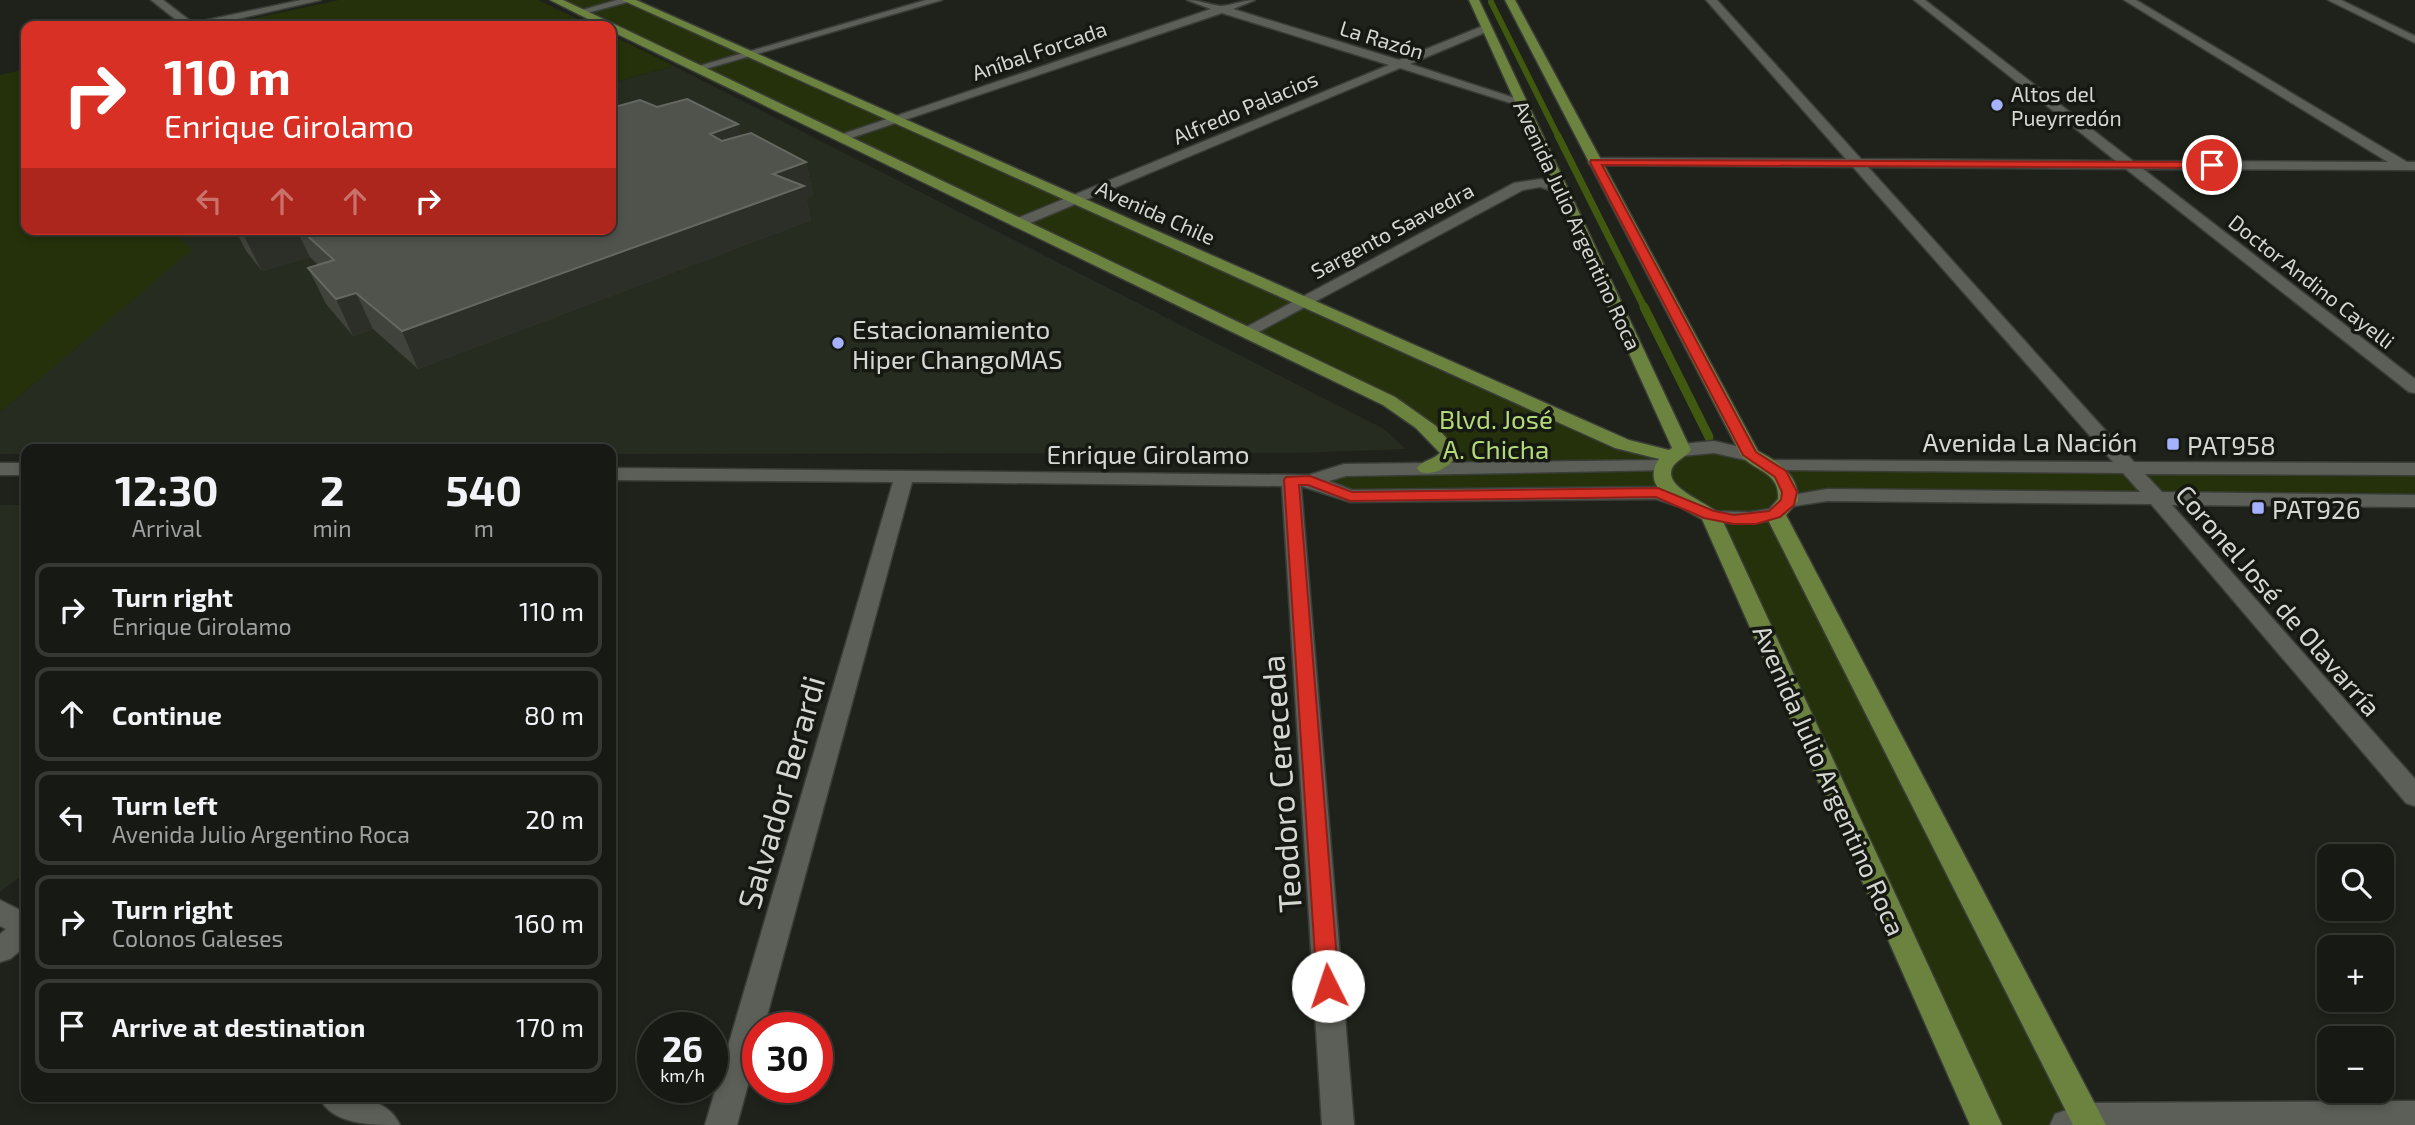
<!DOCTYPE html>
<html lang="en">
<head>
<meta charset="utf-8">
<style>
	body { margin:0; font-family:"Exo 2",sans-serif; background:#20231d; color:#f1f3f6; height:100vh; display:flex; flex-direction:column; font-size:26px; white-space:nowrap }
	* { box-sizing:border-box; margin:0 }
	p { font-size:23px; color:#9ea1a0 }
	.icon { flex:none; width:38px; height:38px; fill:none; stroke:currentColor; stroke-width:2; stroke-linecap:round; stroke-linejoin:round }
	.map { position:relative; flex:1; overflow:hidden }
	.panel { position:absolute; left:21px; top:444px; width:595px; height:658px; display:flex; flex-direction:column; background:#171a14; border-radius:14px; box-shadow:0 4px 10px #0003,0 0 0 2px #363834 }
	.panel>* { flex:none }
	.hud { position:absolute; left:21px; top:21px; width:595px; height:214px; border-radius:14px; box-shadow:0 4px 10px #0003,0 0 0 2px #363834; background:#d93025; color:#fff; overflow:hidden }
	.fabs { position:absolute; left:2317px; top:844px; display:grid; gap:14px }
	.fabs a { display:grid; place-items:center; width:77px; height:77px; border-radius:14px; background:#171a14; box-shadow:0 4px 10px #0003,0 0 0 2px #363834; font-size:35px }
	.speed { position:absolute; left:637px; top:1012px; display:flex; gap:14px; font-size:35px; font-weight:700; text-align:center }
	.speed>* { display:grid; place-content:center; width:91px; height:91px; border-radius:50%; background:#171a14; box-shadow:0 4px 10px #0003,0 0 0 2px #363834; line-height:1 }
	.speed small { font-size:18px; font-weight:400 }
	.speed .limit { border:10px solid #d22; background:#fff; color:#111 }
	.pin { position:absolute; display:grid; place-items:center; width:60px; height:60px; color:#fff; margin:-30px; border:4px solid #fff; border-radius:50%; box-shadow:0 2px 7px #0007 }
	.me { position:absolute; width:77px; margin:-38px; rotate:356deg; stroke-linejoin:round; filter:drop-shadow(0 0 5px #0008) }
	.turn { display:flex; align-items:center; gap:24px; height:147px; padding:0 28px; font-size:32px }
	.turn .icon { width:91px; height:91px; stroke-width:2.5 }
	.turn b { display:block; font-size:49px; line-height:60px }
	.lanes { display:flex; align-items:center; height:66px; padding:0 28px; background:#0003; justify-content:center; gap:35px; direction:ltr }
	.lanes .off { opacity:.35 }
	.eta { display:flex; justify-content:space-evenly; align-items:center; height:119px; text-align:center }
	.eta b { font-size:42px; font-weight:700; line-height:49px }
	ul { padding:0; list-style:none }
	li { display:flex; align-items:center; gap:21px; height:94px; margin:0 14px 10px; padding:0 14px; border:4px solid #363834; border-radius:14px }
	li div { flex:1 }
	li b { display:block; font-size:26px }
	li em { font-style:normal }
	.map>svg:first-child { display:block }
</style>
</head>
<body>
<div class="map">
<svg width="2415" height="1125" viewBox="0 0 2415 1125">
	<rect width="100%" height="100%" fill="#1f221b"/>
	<g fill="#262c1f">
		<polygon points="674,66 1384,429 1406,449 1297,453 611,454 611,450 26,450 26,454 0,454 0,412 191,250 169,229 611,229 611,83"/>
		<polygon points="0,505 26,505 26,872 0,892"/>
	</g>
	<g fill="#24310a">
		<polygon points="339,0 538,0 592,26 220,26"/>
		<polygon points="555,0 627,0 1622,444 1670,456 1696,447 1771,466 2415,469 2415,501 1827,495 1788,501 1775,514 2090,1125 1986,1125 1710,515 1658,493 1350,496 1310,481 1344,470 1427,468 1447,457 1421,421"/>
		<polygon points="611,35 674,66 611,83"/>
		<polygon points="26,69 26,229 169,229 192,250 0,412 0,75"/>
	</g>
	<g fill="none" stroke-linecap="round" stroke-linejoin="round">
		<polyline stroke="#415810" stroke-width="6" points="1491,2 1559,138"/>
		<polyline stroke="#415810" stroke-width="7" points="1558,136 1645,309"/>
		<polyline stroke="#415810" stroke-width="9" points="1644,307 1709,437"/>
		<g stroke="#3a3d37" stroke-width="3">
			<g id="minor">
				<polygon points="151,0 163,0 193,23 301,0 321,0 207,26 184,26"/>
				<polygon points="617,0 635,0 580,15 575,12"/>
				<polygon points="926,0 942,0 702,70 692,68"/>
				<path d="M1187 0C1200 0 1210 5 1221 6 1230 6 1243 0 1255 0L1233 9 1399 60 1483 26H1491V30L1410 64 1527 102 1517 105 1400 68 1023 226H1013L1011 223 1013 220 1389 65 1222 13 845 140 840 141 834 137 1211 9Z"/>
				<polygon points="1706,0 1717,0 1861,159 2116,161 1914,0 1925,0 2133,161 2388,162 2124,0 2136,0 2407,162 2415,162 2415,170 2143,169 2415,379 2415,393 2409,392 2126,169 1868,167 2134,462 2415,463 2415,475 2145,474 2162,492 2415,495 2415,507 2172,505 2415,779 2415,806 2406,803 2151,504 1827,501 1788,507 1781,505 1778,501 1781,497 1827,489 2140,492 2123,473 1764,470 1761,466 1764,462 1771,460 2113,462 1853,167 1590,165 1588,162 1595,158 1846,159"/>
				<polygon points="2328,0 2341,0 2415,36 2415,43"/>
				<polygon points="1541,179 1569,190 1562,194 1540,187 1523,190 1251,336 1245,337 1237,332 1514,183"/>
				<polygon points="1714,441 1757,451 1759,455 1750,461 1714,453 1682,456 1673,450 1682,444"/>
				<polygon points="1662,460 1669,462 1672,466 1669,470 1346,476 1329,481 1352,490 1658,487 1687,497 1690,501 1687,505 1680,507 1656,499 1350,502 1301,486 1354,1125 1322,1125 1282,486 912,482 764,1027 758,1027 758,1048 737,1125 705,1125 893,482 611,480 611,468 1309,475 1344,464"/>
				<rect x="0" y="463" width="26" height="12"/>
				<path d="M1775 508 1782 510 1785 514 1782 518C1755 525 1730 526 1703 519L1700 515 1703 511 1750 512Z"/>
				<polygon points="0,900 26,913 26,946 10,959 0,962 0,934 6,929 0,926"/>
				<path d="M319 1097C347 1097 386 1094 400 1125 371 1125 332 1125 319 1097Z"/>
				<polygon points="2415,1101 2415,1125 2050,1125 2055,1114 2086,1103"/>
			</g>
		</g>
		<g stroke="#3a3d37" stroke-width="3">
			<g id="major">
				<path d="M550 0H563L614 24 1395 397 1436 426 1459 453C1450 466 1437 476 1420 472L1417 468C1423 460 1433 460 1440 453L1416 428 1383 405 611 31V26H602Z"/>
				<path d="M622 0H636L1629 440 1669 450 1672 448 1469 0H1479L1691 450C1687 456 1679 459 1674 465 1658 487 1711 503 1720 515L2002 1125H1970L1702 519C1679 507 1639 488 1659 459L1615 448Z"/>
				<path d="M1505 0H1515L1758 451C1779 462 1799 475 1798 501L1786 515 2106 1125H2073L1765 514 1778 499C1780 471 1754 472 1741 455Z"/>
			</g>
		</g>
		<use href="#minor" fill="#5c5f57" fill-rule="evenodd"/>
		<use href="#major" fill="#6c823f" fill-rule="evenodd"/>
	</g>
	<polygon fill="#3f433b" points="657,107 738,124 741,136 806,162 813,195 806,198 811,220 418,369 373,329 353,336 326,304 308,268 318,265 310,257 262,271 246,251 235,229 611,229"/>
	<g fill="#2c2f28">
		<polygon points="738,124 746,156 710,134"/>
		<polygon points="806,162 813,195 806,198 811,220 418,369 402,331 773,174"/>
		<polygon points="268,229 296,229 310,257 262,271 244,236"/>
		<polygon points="356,293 373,329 353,336 336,299"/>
	</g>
	<g fill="#4f534c" stroke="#646861" stroke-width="2">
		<polygon points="687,99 738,124 710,134 722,141 751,133 806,162 773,174 804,186 402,331 356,293 336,299 308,268 334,260 300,229 611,229 611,108 640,100 657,107"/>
		<polygon points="239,229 268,229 244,236"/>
	</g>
	<polygon fill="#d93025" stroke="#8d1f18" stroke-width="2" points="1591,160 2212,162 2217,165 2212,168 1602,165 1756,452 1786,471 1797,492 1794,505 1780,517 1756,524 1734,524 1704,518 1656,497 1350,501 1308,485 1299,485 1339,986 1336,993 1328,996 1320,993 1317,986 1284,480 1286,477 1310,476 1352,492 1658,488 1714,511 1734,515 1769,511 1781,500 1782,492 1775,477 1743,455 1590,162"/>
	<g fill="#a5b1fc" stroke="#161912" stroke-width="2.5">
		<circle cx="1997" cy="105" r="7"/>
		<circle cx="838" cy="343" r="7"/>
		<rect x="2166" y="437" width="14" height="14" rx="3.5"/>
		<rect x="2251" y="501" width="14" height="14" rx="3.5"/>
	</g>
	<g text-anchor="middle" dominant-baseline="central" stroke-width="7" stroke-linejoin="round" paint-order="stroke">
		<g font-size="21" fill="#d4d7d2" stroke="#161912">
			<text transform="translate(1382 39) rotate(17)">La Razón</text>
			<text transform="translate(1039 50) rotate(-19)">Aníbal Forcada</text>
			<text transform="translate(1245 107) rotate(-23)">Alfredo Palacios</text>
			<text transform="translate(1156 212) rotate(24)">Avenida Chile</text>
			<text transform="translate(1578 225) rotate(65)">Avenida Julio Argentino Roca</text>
			<text transform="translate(1392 230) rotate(-28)">Sargento Saavedra</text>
			<text transform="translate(2312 281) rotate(38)">Doctor Andino Cayelli</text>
		</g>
		<g font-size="21" fill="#d4d7d2" stroke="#161912" text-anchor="start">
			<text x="2011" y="93">Altos del<tspan x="2011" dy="24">Pueyrredón</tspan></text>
		</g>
		<g font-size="26" fill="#d4d7d2" stroke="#161912" text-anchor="start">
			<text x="852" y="328">Estacionamiento<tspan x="852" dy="30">Hiper ChangoMAS</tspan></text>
			<text x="2187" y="444">PAT958</text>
			<text x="2272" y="508">PAT926</text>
		</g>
		<g font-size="26" fill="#b4d979" stroke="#161912">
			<text x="1496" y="418">Blvd. José<tspan x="1496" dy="30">A. Chicha</tspan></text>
		</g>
		<g font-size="26" fill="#d4d7d2" stroke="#161912">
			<text x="2030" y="441">Avenida La Nación</text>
			<text x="1148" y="453">Enrique Girolamo</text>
			<text transform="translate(2279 600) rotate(49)">Coronel José de Olavarría</text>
			<text transform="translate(1830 780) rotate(66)">Avenida Julio Argentino Roca</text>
		</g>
		<g font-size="32" fill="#d4d7d2" stroke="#161912">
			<text transform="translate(1280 784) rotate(-94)">Teodoro Cereceda</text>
			<text transform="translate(780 792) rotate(-74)">Salvador Berardi</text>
		</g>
	</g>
</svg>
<div class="fabs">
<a><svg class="icon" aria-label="search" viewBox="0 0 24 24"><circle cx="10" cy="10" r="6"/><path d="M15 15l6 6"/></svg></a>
<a>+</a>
<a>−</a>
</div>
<div class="speed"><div>26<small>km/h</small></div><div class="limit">30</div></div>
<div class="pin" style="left:2212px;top:165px;background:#d93025"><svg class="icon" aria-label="arrive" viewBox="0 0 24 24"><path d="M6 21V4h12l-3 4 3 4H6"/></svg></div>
<svg class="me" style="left:1328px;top:986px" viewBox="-20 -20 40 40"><circle r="19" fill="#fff"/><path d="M0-13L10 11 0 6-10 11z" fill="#d93025"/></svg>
<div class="hud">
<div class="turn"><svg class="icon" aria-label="right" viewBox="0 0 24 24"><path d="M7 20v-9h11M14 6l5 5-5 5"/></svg><div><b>110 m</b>Enrique Girolamo</div></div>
<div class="lanes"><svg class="icon off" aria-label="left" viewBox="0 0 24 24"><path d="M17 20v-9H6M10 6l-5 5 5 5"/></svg><svg class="icon off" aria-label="ahead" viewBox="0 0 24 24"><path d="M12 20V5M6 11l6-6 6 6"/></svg><svg class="icon off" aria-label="ahead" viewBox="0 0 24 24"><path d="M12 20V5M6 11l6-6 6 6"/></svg><svg class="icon" aria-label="right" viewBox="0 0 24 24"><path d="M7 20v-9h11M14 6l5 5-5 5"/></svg></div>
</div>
<section class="panel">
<div class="eta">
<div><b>12:30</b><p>Arrival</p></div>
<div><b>2</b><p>min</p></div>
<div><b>540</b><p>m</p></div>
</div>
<ul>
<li><svg class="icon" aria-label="right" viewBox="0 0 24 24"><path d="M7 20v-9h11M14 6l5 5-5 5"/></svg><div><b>Turn right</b><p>Enrique Girolamo</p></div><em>110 m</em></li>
<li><svg class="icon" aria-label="ahead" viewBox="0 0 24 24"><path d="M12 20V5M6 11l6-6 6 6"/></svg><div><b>Continue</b></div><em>80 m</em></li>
<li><svg class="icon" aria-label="left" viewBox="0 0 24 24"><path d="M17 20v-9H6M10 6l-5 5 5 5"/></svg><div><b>Turn left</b><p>Avenida Julio Argentino Roca</p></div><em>20 m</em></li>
<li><svg class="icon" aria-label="right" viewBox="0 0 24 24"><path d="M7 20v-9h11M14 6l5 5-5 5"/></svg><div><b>Turn right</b><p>Colonos Galeses</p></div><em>160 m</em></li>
<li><svg class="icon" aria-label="arrive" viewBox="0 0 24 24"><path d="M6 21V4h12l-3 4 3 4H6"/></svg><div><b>Arrive at destination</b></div><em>170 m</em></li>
</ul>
</section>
</div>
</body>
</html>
